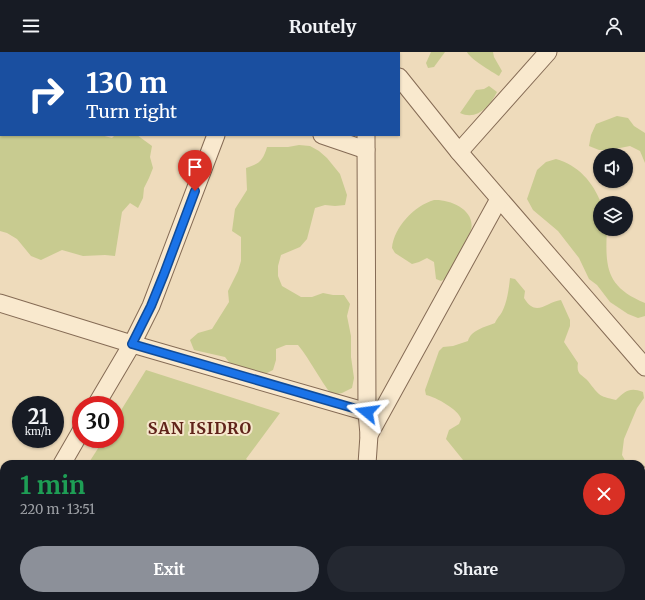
<!DOCTYPE html>
<html lang="en">
<head>
<meta charset="utf-8">
<style>
	body { margin:0; font-family:Merriweather,serif; background:#242831; color:#f1f3f6; height:100vh; display:flex; flex-direction:column; font-size:15px; white-space:nowrap }
	* { box-sizing:border-box; margin:0 }
	p { font-size:13px; color:#9ea1a6 }
	.icon { flex:none; width:22px; height:22px; fill:none; stroke:currentColor; stroke-width:2; stroke-linecap:round; stroke-linejoin:round }
	.map { position:relative; flex:1; overflow:hidden }
	.side { position:absolute; left:0px; top:408px; width:645px; height:140px; display:flex; flex-direction:column; background:#171b24; border-radius:12px 12px 0 0; box-shadow:0 1px 3px #0004 }
	.side>* { flex:none }
	.banner { position:absolute; left:0px; top:0px; width:400px; height:84px; box-shadow:0 1px 3px #0004; background:#1a4fa0; color:#fff; overflow:hidden }
	.buttons { position:absolute; left:593px; top:96px; display:grid; gap:8px }
	.buttons a { display:grid; place-items:center; width:40px; height:40px; border-radius:50%; background:#171b24; box-shadow:0 1px 3px #0004; font-size:20px }
	.speed { position:absolute; left:12px; top:344px; display:flex; gap:8px; font-size:20px; font-weight:700; text-align:center }
	.speed>* { display:grid; place-content:center; width:52px; height:52px; border-radius:50%; background:#171b24; box-shadow:0 1px 3px #0004; line-height:1 }
	.speed small { font-size:10px; font-weight:400 }
	.speed .limit { border:6px solid #d22; background:#fff; color:#111 }
	.pin { position:absolute; display:grid; place-items:center; width:34px; height:34px; color:#fff; margin:-41px -17px; border-radius:50% 50% 50% 0; rotate:-45deg; box-shadow:0 0 4px #0007 }
	.pin .icon { rotate:45deg }
	.me { position:absolute; width:44px; margin:-22px; rotate:286deg; stroke-linejoin:round; filter:drop-shadow(0 0 3px #0008) }
	.turn { display:flex; align-items:center; gap:14px; height:84px; padding:0 20px; font-size:18px }
	.turn .icon { width:52px; height:52px; stroke-width:2.5 }
	.turn b { display:block; font-size:28px; line-height:34px }
	.round { display:grid; place-items:center; flex:none; width:42px; height:42px; border-radius:21px; background:#242831 }
	.headline { display:flex; align-items:center; justify-content:space-between; height:68px; padding:0 20px }
	h1 { font-size:24px; font-weight:700; line-height:30px; color:#1e9e55 }
	.cta { display:flex; gap:8px; margin-top:auto; padding:8px 20px }
	.cta a { flex:1; height:46px; border-radius:24px; background:#8c9099; color:#fff; font-size:16px; font-weight:700; line-height:46px; text-align:center }
	.cta a+a { background:#242831; color:#f1f3f6 }
	header { display:flex; justify-content:space-between; align-items:center; height:52px; padding:0 20px; background:#171b24; font-size:18px; font-weight:700 }
	.map>svg:first-child { display:block }
</style>
</head>
<body>
<header><svg class="icon" aria-label="menu" viewBox="0 0 24 24"><path d="M4 6h16M4 12h16M4 18h16"/></svg>Routely<svg class="icon" aria-label="person" viewBox="0 0 24 24"><circle cx="12" cy="8" r="4"/><path d="M4 21q1-7 8-7t8 7"/></svg></header>
<div class="map">
<svg width="645" height="548" viewBox="0 0 645 548">
	<rect width="100%" height="100%" fill="#eedbbb"/>
	<g fill="#c8cb90">
		<polygon points="431,0 445,0 434,15 428,16 426,11"/>
		<path d="M467 0H493L494 5 502 19 499 24C492 20 469 6 467 0Z"/>
		<polygon points="0,21 1,83 101,83 112,86 115,83 137,83 152,94 150,105 153,116 149,126 144,136 143,146 138,156 130,151 122,160 115,204 105,203 83,204 62,198 41,208 31,204 17,187 7,181 0,179"/>
		<path d="M489 34 497 40C490 54 477 69 460 61L476 38 484 37Z"/>
		<polygon points="617,64 628,66 634,74 645,81 645,111 640,99 630,94 610,98 599,98 589,94 591,83 596,72"/>
		<path d="M299 93 310 94 319 99 327 106 340 122 347 143 345 153 335 154 325 153 315 156 307 187 300 195 281 203 278 214V224L282 234 301 245H312L323 241 333 243H344L350 252 347 264 351 284V305L354 326 352 336 342 341 332 343C319 327 311 309 298 293H286L276 297V308L273 318 263 323 232 314 225 305 194 298 190 288 198 281 212 277 229 250 228 239 238 219 241 209V185L232 179 235 157 247 138 246 116C259 112 263 109 267 95H288Z"/>
		<path d="M556 107C578 113 593 130 601 151H600V177H607C605 215 606 235 645 251V264L638 266 628 262 610 250 597 233 589 227 579 206 558 179 533 158 527 147 537 118 546 110Z"/>
		<path d="M434 148C450 147 476 158 471 178L447 226 441 229 436 227 434 210 427 206 419 210 412 212 395 201 392 196C394 175 414 154 434 148Z"/>
		<path d="M510 226 515 227 525 239 524 246C536 266 546 250 561 248L570 268V274L564 290 578 311C576 323 582 322 588 329 599 343 598 344 616 348 625 339 630 335 643 340L644 346 637 356 624 387 622 403 627 412H518L512 408 508 412 467 411 463 408 446 387 449 378 459 372 461 367C459 358 436 345 426 343L425 338 439 299 443 295 453 294 468 289C471 278 485 275 495 271 497 266 499 265 502 260 507 251 509 236 510 226Z"/>
		<polygon points="146,318 280,361 246,407 252,412 88,412 104,387 115,387 115,368"/>
		<polygon points="107,544 282,544 281,548 111,548"/>
		<polygon points="445,544 501,544 502,548 444,548"/>
	</g>
	<polygon fill="#9fbeb3" stroke="#678b80" points="641,517 645,518 645,548 568,548 569,544 641,544"/>
	<g fill="none" stroke-linecap="round" stroke-linejoin="round">
		<g stroke="#856b55" stroke-width="19">
			<g id="minor">
				<polyline points="82,0 84,1"/>
				<polyline points="379,0 380,1"/>
				<polyline points="247,1 247,0"/>
				<polyline points="399,25 459,100 645,315"/>
				<polyline points="322,83 366,98"/>
				<polyline points="366,83 367,360 369,383 367,412"/>
				<polyline points="459,100 548,0"/>
				<polyline points="0,251 132,292 367,360"/>
				<polyline points="96,353 132,292 151,254 216,83"/>
				<polyline points="369,383 499,147"/>
				<polyline points="62,412 81,379"/>
				<polyline points="641,431 645,424"/>
				<polyline points="0,516 4,521"/>
				<polyline points="26,544 30,548"/>
				<polyline points="365,548 365,544"/>
				<polyline points="578,548 580,544"/>
			</g>
		</g>
		<g stroke="#523a2a" stroke-width="24">
			<g id="highway">
				<polyline points="0,451 4,456"/>
				<polyline points="85,544 89,548"/>
			</g>
		</g>
		<use href="#minor" stroke="#f9e9ce" stroke-width="17"/>
		<use href="#highway" stroke="#e09349" stroke-width="22"/>
	</g>
	<g fill="none" stroke-linecap="round" stroke-linejoin="round">
		<g stroke="#114b97" stroke-width="10">
			<polyline id="route" points="195,139 164,222 151,254 132,292 367,360"/>
		</g>
		<use href="#route" stroke="#1a73e8" stroke-width="7"/>
	</g>
	<g text-anchor="middle" dominant-baseline="central" stroke-width="4" stroke-linejoin="round" paint-order="stroke">
		<g font-size="16" font-weight="bold" letter-spacing="1" fill="#60231a" stroke="#f5e6cb">
			<text x="200" y="376">SAN ISIDRO</text>
		</g>
	</g>
</svg>
<div class="buttons">
<a><svg class="icon" aria-label="sound" viewBox="0 0 24 24"><path d="M4 9h4l5-4v14l-5-4H4zM17 9q2 3 0 6"/></svg></a>
<a><svg class="icon" aria-label="layers" viewBox="0 0 24 24"><path d="M12 4l9 5-9 5-9-5zM3 14l9 5 9-5"/></svg></a>
</div>
<div class="speed"><div>21<small>km/h</small></div><div class="limit">30</div></div>
<div class="pin" style="left:195px;top:139px;background:#d93025"><svg class="icon" aria-label="arrive" viewBox="0 0 24 24"><path d="M6 21V4h12l-3 4 3 4H6"/></svg></div>
<svg class="me" style="left:367px;top:360px" viewBox="-20 -20 40 40"><path d="M0-17L14 15 0 8-14 15z" fill="#1a73e8" stroke="#fff" stroke-width="4"/></svg>
<div class="banner">
<div class="turn"><svg class="icon" aria-label="right" viewBox="0 0 24 24"><path d="M7 20v-9h11M14 6l5 5-5 5"/></svg><div><b>130 m</b>Turn right</div></div>
</div>
<section class="side">
<div class="headline"><div><h1>1 min</h1><p>220 m · 13:51</p></div><a class="round" style="background:#d93025;color:#fff"><svg class="icon" aria-label="close" viewBox="0 0 24 24"><path d="M6 6l12 12M18 6L6 18"/></svg></a></div>
<div class="cta"><a>Exit</a><a>Share</a></div>
</section>
</div>
</body>
</html>
